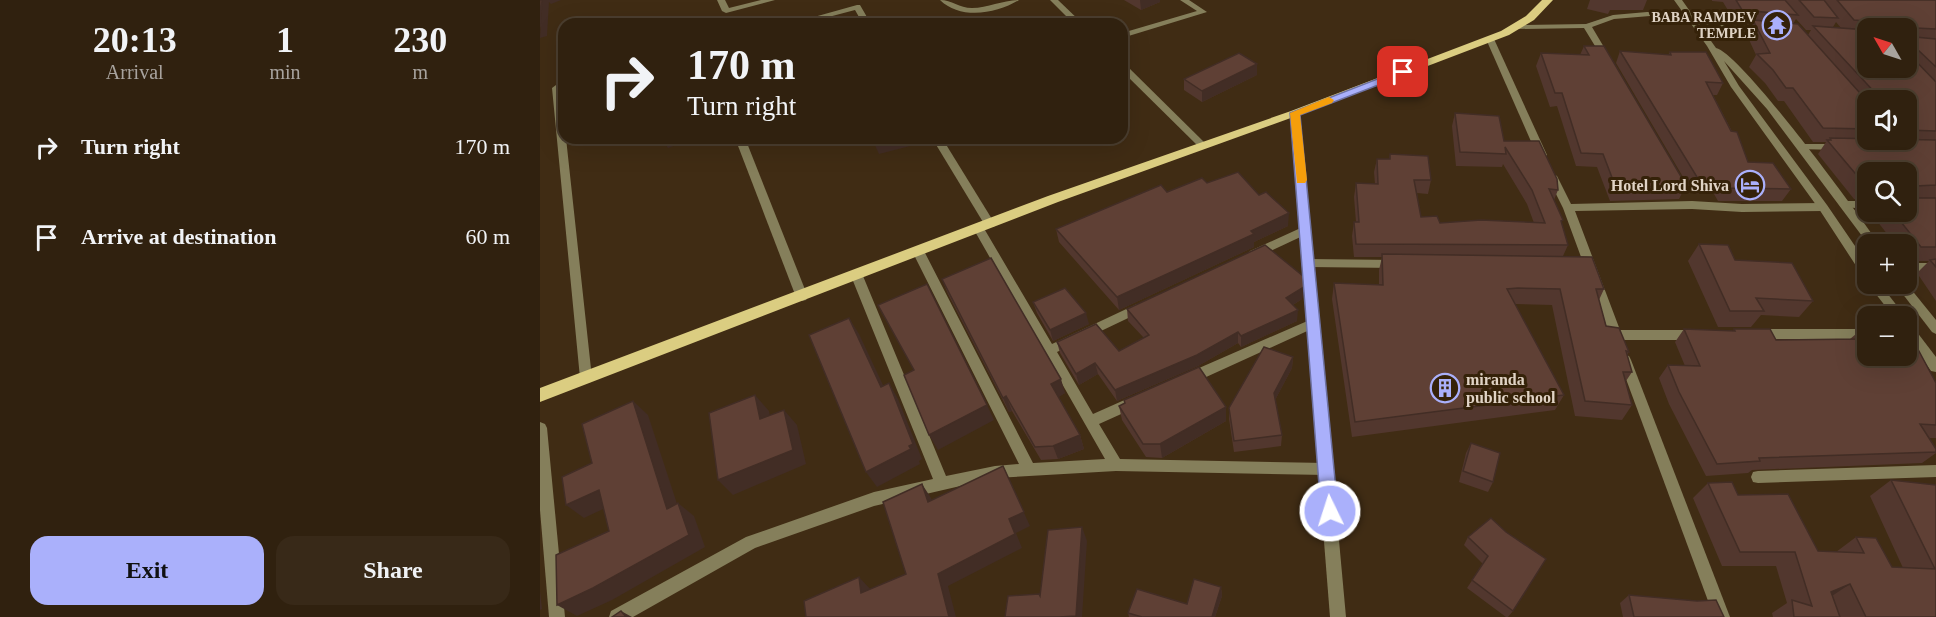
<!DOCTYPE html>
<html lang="en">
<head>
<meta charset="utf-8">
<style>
	body { margin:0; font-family:"Times New Roman",serif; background:#382918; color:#f1f3f6; height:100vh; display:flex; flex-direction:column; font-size:22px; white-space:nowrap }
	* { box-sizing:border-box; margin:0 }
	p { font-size:20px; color:#a8a39e }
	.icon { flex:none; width:33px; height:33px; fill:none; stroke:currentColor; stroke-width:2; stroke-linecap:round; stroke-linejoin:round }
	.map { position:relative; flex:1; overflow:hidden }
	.side { display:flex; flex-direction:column; background:#30210f; width:540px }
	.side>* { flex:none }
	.banner { position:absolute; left:18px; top:18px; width:570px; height:126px; border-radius:18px; box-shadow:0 6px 24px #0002,0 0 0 2px #4b3e2f; background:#30210f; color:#f1f3f6; overflow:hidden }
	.needle { width:39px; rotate:309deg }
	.buttons { position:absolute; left:1317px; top:18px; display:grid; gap:12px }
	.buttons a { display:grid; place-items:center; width:60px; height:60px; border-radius:12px; background:#30210f; box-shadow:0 6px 24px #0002,0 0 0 2px #4b3e2f; font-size:30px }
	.pin { position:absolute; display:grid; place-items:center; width:51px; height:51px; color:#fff; margin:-26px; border-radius:12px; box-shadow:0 3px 9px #0006 }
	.me { position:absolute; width:66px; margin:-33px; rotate:356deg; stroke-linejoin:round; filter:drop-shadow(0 0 4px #0008) }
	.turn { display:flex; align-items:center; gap:21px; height:126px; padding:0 30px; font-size:27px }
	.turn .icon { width:78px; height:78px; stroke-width:2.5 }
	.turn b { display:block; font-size:42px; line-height:51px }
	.eta { display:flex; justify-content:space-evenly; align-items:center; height:102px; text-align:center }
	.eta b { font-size:36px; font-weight:800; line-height:42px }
	.primary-button { display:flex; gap:12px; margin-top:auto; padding:12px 30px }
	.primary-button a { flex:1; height:69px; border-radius:18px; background:#aab0fb; color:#111; font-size:24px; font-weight:800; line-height:69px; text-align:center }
	.primary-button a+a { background:#382918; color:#f1f3f6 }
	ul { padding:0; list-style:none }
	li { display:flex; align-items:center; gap:18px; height:90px; padding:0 30px }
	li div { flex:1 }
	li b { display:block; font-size:22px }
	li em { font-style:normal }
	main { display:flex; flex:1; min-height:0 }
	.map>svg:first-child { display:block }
</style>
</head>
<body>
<main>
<section class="side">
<div class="eta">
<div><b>20:13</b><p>Arrival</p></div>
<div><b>1</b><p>min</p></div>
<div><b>230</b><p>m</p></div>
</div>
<ul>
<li><svg class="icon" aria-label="right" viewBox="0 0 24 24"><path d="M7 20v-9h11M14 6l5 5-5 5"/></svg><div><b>Turn right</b></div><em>170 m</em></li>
<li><svg class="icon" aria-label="arrive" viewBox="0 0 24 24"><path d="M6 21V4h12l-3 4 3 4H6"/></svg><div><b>Arrive at destination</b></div><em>60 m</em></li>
</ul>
<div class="primary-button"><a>Exit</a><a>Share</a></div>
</section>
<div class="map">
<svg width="1396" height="617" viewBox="0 0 1396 617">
	<rect width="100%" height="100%" fill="#402c14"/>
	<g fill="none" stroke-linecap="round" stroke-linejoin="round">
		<g fill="#857f5b" fill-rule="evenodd">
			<polygon points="177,0 185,0 189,8 221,0 235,0 186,13 182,11"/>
			<path d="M400 0C412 0 419 8 432 8 448 8 463 0 479 0 457 14 420 20 400 0Z"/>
			<polygon points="510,0 518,0 543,24 534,24"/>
			<polygon points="640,0 649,0 667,12 582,38 582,33 657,11"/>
			<polygon points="582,63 585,64 666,144 666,148 660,148 582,71"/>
		</g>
		<g fill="#857f5b" fill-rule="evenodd">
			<polygon points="317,5 320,5 331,24 323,24 315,10 262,24 249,24"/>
			<polygon points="1107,12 1110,12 1110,16 1074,19 1052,27 1071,59 1067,62 1063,59 1044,28 977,29 973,27 977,25 1046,24 1073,15"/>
			<polygon points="1153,22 1224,28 1228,30 1224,32 1156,26 1152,24"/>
			<polygon points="947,37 954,39 1007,155 1005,157 999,157 997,155 946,39"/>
			<polygon points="16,85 20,88 24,138 26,138 52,378 51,382 46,383 41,382 40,378 12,88"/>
			<polygon points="195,138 205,138 268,297 266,300 262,301 256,297"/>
			<polygon points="392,138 402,138 455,224 454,227 446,227"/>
			<polygon points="1261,144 1298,144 1303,147 1298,150 1258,149 1258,145"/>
			<polygon points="1012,173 1017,176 1031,204 1152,201 1202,204 1283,203 1288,207 1283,211 1202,212 1152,209 1035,211 1080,330 1156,330 1160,332 1162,335 1160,338 1156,340 1084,340 1082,344 1074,344 1072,341 1023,208 1007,176"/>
			<polygon points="1307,201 1328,201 1328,209 1303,207 1302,205 1303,203"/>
			<polygon points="438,224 442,225 512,344 597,304 605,304 607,307 605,310 517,352 553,414 589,398 594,396 599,398 601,402 599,406 559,424 580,459 786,463 791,465 793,469 791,473 786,475 576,471 455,478 334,506 215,548 93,617 69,617 71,611 206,537 334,492 393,479 311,276 313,273 317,272 323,276 406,476 455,466 479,464 372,251 374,248 378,247 384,251 493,463 565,459 433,228"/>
			<polygon points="765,226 769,227 770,230 769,233 718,257 710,257 708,254 710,251"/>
			<polygon points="768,259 857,260 863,264 857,268 768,267 762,263"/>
			<rect x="1366" y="263" width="30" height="8"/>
			<polygon points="772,319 776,321 778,324 776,327 653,383 648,384 643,383 642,379 643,375"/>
			<polygon points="1218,329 1328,329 1328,339 1218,339 1214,337 1212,334 1214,331"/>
			<polygon points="1085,355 1089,356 1091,360 1190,617 1174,617 1079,360 1081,356"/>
			<polygon points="0,422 5,424 7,428 25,617 9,617 0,510"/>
			<polygon points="1396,465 1396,477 1218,483 1213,482 1211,477 1213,472 1218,471"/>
		</g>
		<g fill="#857f5b" fill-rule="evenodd">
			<path d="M1134 0H1142L1176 48C1202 54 1316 211 1337 241L1338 244H1328L1227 109 1184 61 1199 86 1287 205 1328 265V279L1324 278 1279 209 1191 87 1167 46Z"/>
			<polygon points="755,110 760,113 806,617 790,617 750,113"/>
			<polygon points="1366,283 1396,320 1396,334 1392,332 1355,284"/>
			<polygon points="1328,284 1340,284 1365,316 1353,316"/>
			<polygon points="1366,321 1370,323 1396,357 1396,372 1391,371 1366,336"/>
		</g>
		<polygon fill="#dbcd81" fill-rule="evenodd" points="1002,0 1013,0 994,20 969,35 759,115 518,202 0,402 0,388 508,196 751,111 961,31 986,16"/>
	</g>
	<g fill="#52372e" fill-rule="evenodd">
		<polygon points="584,0 620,0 620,2 601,10"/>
		<polygon points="1050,0 1107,0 1103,10 1070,10 1068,14 1047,9"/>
		<path d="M1172 0H1396V301L1377 273 1389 261H1368L1366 259V244H1355L1330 212H1366L1328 172V199H1314L1278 154 1286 142H1273L1244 101H1238L1225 83 1209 67 1216 55 1206 33 1211 24 1195 22 1183 2 1172 1ZM1256 19 1266 30H1271L1268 35 1253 24ZM1296 22 1301 28 1293 27ZM1328 28H1366L1328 68ZM1328 100H1366V140H1328Z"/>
		<polygon points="1044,46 1146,185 1139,199 1070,201 1057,167 1036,166 1017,106 1010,107 996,66 1001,53 1040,55"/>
		<polygon points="1080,51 1128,55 1130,52 1183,83 1177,95 1173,95 1208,162 1251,189 1242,201 1178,201 1174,194 1153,194 1076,63"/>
		<polygon points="717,75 662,102 644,90 644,79"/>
		<polygon points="915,113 964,141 1018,190 1014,200 1028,245 1023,256 1064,289 1059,300 1066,326 1089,352 1087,355 1092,372 1086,381 1092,405 1082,420 1035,416 1012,305 975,304 1024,395 1015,410 812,437 792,299 794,283 839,285 839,270 842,257 814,257 812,236 814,222 816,222 814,197 816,183 835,184 834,172 837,159 849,159 850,154 891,180 888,194 877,193 881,217 900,223 994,223 987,204 963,164 962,167 916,166 912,126"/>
		<polygon points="667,183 719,195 748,226 714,242 714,247 579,310 519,242 516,229 627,192"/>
		<polygon points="1159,244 1195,260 1273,301 1259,317 1221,315 1211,327 1178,327 1148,261"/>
		<polygon points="402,279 525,393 518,397 540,435 544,449 518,459 501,460 472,411 469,412 408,294"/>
		<polygon points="764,287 762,299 753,305 757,321 701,347 698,343 658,366 577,401 558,374 539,385 520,353 517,342 579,351 604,338 588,321 587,309"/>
		<polygon points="493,302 549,324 513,341 497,313"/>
		<polygon points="1144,329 1193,331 1194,329 1236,340 1310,339 1316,334 1396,383 1396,438 1389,438 1396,449 1396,453 1382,463 1212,470 1208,473 1166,476 1129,404 1119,378 1128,365 1145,366 1135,342"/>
		<polygon points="753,357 752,368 735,400 742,435 741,446 694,452 689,419 689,408"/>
		<polygon points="584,400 686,407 686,421 622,458 606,457 582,420 579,406 584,404"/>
		<polygon points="931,443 953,482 948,492 919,482 926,453"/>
		<polygon points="1351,480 1396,485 1396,617 1233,617 1232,613 1247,603 1236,566 1182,566 1153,498 1168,483 1198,495 1278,551 1296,552 1316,537 1352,567 1363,568 1330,496"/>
		<polygon points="951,518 973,611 968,617 966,617 927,588 943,564 924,545 928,537"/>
		<polygon points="681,587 682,596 675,617 589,617 588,613 647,604"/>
		<polygon points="1089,595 1184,617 1083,617 1080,603"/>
	</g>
	<g fill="#422d25">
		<polygon points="2,0 21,0 11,4 9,2 7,36 0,38"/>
		<polygon points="600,0 620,0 620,2 601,10"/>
		<polygon points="717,64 717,75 662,102 662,91"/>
		<polygon points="121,138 152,138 152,139 128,148"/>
		<polygon points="353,138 371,138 374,145 339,154 334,143"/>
		<polygon points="749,213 748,226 714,242 714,247 579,310 577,297 711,231"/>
		<polygon points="764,287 762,299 745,310 746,298"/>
		<polygon points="758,310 757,321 701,347 701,336"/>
		<polygon points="546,313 549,324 513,341 510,330"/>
		<polygon points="309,318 319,334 351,402 341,387"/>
		<polygon points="698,332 698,343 658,366 577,401 575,390"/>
		<polygon points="753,357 752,368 733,404 734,393"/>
		<polygon points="555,363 558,374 539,385 536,374"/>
		<polygon points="521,379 525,393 516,399 511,384"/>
		<polygon points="349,383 358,399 382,459 379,461 380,464 337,487 326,472"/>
		<polygon points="215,395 229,411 233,434 220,419"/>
		<polygon points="466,396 472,411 469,412 463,398"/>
		<polygon points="93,401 108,415 143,522 127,509"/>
		<polygon points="447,405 454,420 398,450 389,435"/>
		<polygon points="686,407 686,421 622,458 620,444"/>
		<polygon points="244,410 257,425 266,464 193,495 178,480"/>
		<polygon points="540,435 544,449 518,459 513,446"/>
		<polygon points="463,466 490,526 476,533 482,548 408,586 416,617 409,617 398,574 469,519"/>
		<polygon points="382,484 391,498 398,516 388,502"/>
		<polygon points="59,490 76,503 44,518 26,505"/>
		<polygon points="138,503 154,516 165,547 72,600 37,616 17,605"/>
		<polygon points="542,527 547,541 542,617 536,617"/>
		<polygon points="319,577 331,590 321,593"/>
		<polygon points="1310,584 1289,598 1270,605 1291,592"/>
		<polygon points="681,587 682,596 675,617 672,617"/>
		<polygon points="0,591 2,609 0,610"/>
		<polygon points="81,611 92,617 86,617"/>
	</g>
	<g fill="#5f4035" stroke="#422d25" stroke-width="1.5">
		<polygon points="0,0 2,0 0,27"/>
		<polygon points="1196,0 1245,0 1258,15 1202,10"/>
		<polygon points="1259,0 1284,0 1298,18 1274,17"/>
		<polygon points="1297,0 1396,0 1396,29 1376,28 1373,35 1375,37 1396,39 1396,67 1377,49 1374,49 1371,56 1396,82 1396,131 1366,130 1366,100 1340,100 1340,98 1273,26 1328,30 1328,68 1366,68 1366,28 1339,28 1338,22 1314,20"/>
		<polygon points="76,19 75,24 60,24"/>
		<polygon points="1213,20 1258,24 1328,102 1328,129 1283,128 1253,88 1246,88 1233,70 1217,54 1230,53"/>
		<polygon points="1044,46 1064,46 1146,185 1076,188 1063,154 1041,153 1022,93 1015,93 1001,53 1049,55"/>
		<polygon points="1080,51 1131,55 1130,52 1166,52 1183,83 1166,82 1191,131 1197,132 1208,162 1233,163 1251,189 1186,188 1182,181 1160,182"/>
		<polygon points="699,53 717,64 662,91 644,79"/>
		<polygon points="915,113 959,116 964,141 999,141 1017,179 1018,190 1009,189 1023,220 1021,221 1028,245 816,244 814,222 819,222 816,183 838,184 837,159 850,159 850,154 888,156 891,180 874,180 881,217 897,216 900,223 941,220 1005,223 992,190 965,147 966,154 920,152"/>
		<polygon points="333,138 353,138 334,143"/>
		<polygon points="1290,138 1396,140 1396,185 1376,186 1376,195 1378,198 1396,198 1396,247 1381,247 1353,212 1366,212 1366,172 1328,172 1328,185 1325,185 1287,140 1291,140"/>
		<polygon points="698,172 719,195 726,192 749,213 711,231 714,234 577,297 516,229 621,185 627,192 662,178 667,183"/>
		<polygon points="1159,244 1188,245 1195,260 1252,263 1273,301 1216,298 1224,311 1190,311"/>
		<polygon points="725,245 763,276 764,287 746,298 758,310 701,336 698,332 657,355 575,390 555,363 536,374 517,342 556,324 579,351 609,335 587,309"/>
		<polygon points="842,254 1052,257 1064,289 1056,289 1066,326 1079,328 1089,352 1086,351 1092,372 1083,372 1092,405 1045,401 1020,289 978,288 967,289 1024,395 815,422 794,283 843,285"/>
		<polygon points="451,258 521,379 511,384 540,435 513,446 495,447 466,396 463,398 402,279"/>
		<polygon points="1396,259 1396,267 1390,260"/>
		<polygon points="387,284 447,405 389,435 364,375 374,370 338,305"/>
		<polygon points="525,288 546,313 510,330 493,302"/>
		<polygon points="309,318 341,387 349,383 373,444 369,446 371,449 326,472 269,335"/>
		<polygon points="1144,329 1195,331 1194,329 1230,329 1236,340 1318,339 1316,334 1328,335 1328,356 1366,356 1366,340 1373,340 1396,383 1396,425 1380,424 1396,449 1396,452 1219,458 1220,461 1177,464 1139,392 1128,365 1160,366"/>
		<polygon points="724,347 753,357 734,393 742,435 694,441 689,408"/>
		<polygon points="659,367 686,407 620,444 603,444 579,406 585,403 584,400"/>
		<polygon points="215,395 220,419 244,410 253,450 178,480 169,413"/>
		<polygon points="93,401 127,509 138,503 149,535 53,588 17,605 16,555 69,531 59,490 26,505 22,477 52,463 42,424"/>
		<polygon points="931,443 960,453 953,482 923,471"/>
		<polygon points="463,466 484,512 469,519 475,534 398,574 409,617 266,617 264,601 319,577 321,593 366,574 343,502 382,484 388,502"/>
		<polygon points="1351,480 1396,485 1396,617 1326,617 1310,584 1291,592 1300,617 1254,617 1252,600 1272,606 1255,552 1200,552 1168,483 1192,482 1198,495 1248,494 1278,551 1324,553 1316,537 1336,538 1352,567 1395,569"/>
		<polygon points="951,518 966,532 1006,559 973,611 932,580 948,556 928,537"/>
		<polygon points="542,527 536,616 519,617 465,617 468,596 499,594 500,596 508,530"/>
		<polygon points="654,579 681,587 672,617 602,617 588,613 597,589 647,604"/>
		<polygon points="1089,595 1157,601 1176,600 1184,617 1094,617"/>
		<polygon points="81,611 86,617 72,617"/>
	</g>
	<polygon fill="#aab0fb" stroke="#6e72a3" stroke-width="1.5" points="863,69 867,70 867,74 760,115 798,511 796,517 790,519 784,517 781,511 750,113"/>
	<polygon fill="#f59e0b" points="789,97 794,100 792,103 760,115 767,180 765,183 757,183 750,113"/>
	<defs>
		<g id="temple-ring" transform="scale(1.5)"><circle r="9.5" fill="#352209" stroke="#aab0fb" stroke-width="1.5"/><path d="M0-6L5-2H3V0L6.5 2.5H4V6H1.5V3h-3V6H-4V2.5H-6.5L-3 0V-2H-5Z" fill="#aab0fb"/></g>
		<g id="hotel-ring" transform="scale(1.5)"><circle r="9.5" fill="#352209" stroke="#aab0fb" stroke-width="1.5"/><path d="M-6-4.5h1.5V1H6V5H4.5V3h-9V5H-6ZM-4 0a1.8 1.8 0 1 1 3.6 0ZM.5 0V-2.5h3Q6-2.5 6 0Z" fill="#aab0fb"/></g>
		<g id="building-ring" transform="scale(1.5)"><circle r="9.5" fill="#352209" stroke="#aab0fb" stroke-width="1.5"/><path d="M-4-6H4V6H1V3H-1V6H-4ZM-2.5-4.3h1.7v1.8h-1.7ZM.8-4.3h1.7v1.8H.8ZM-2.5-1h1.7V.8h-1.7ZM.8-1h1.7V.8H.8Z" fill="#aab0fb"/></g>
	</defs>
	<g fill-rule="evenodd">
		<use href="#temple-ring" x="1237" y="25"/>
		<use href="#hotel-ring" x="1210" y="185"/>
		<use href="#building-ring" x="905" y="388"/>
	</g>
	<g text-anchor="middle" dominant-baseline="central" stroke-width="6" stroke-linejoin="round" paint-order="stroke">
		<g font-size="14" font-weight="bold" fill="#e0d3c5" stroke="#352209" text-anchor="end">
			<text x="1216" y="17">BABA RAMDEV<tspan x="1216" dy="16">TEMPLE</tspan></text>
		</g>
		<g font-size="16" font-weight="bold" fill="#e0d3c5" stroke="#352209" text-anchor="end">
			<text x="1189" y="185">Hotel Lord Shiva</text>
			<text x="926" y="379" text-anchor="start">miranda<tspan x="926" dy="18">public school</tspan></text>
		</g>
	</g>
</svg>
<div class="buttons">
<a><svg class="needle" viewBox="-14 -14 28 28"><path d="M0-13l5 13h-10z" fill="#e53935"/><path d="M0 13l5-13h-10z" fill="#a8a39e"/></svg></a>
<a><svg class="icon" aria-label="sound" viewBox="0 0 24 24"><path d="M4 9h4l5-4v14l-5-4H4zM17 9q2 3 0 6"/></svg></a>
<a><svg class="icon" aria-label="search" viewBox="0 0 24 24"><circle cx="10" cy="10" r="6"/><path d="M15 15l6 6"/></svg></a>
<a>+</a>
<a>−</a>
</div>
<div class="pin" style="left:863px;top:72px;background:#d93025"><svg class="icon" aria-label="arrive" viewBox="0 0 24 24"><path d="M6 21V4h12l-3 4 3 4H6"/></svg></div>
<svg class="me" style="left:790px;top:511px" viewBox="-20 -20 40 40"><circle r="17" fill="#aab0fb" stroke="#fff" stroke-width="3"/><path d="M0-11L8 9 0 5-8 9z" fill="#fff"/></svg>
<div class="banner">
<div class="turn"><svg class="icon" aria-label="right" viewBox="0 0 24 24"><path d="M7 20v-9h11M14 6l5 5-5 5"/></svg><div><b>170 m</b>Turn right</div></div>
</div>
</div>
</main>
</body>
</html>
